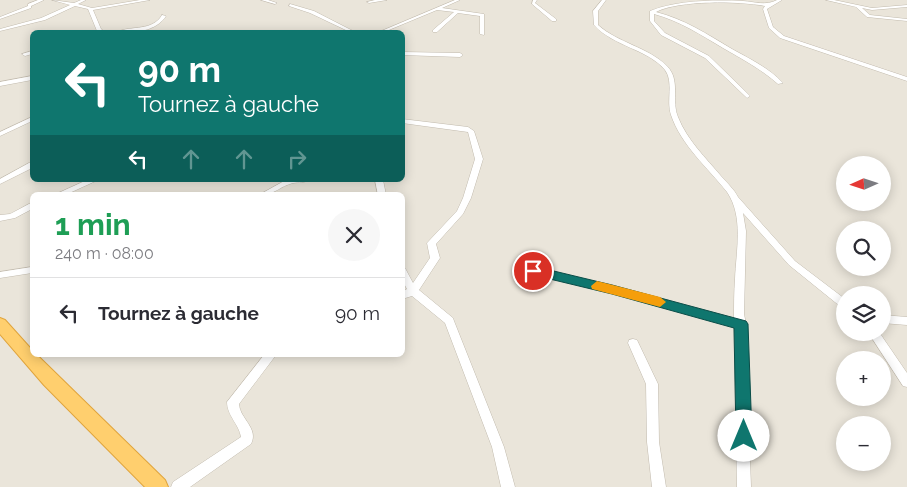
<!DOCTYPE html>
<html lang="fr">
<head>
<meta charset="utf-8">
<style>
	body { margin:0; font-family:Raleway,sans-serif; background:#f7f7f7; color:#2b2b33; height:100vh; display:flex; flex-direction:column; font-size:19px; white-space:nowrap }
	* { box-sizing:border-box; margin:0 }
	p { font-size:16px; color:#7c7c81 }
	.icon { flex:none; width:28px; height:28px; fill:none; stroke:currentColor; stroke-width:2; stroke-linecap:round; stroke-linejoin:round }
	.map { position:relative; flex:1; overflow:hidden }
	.drawer { position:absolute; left:30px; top:192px; width:375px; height:165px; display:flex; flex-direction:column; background:#fff; border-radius:8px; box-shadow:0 2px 12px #0003 }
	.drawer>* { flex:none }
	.top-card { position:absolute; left:30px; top:30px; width:375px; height:152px; border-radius:8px; box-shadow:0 2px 12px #0003; background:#0f766e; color:#fff; overflow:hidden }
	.needle { width:32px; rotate:267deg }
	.tools { position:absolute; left:836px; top:156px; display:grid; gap:10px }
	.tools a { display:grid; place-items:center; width:55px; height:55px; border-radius:50%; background:#fff; box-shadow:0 2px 12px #0003; font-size:25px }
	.pin { position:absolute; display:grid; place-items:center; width:42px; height:42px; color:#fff; margin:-21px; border:2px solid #fff; border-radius:50%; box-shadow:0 1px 5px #0007 }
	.me { position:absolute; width:55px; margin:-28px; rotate:0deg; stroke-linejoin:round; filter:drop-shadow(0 0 4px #0008) }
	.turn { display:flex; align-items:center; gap:18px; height:105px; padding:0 25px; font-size:22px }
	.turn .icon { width:65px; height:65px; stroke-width:2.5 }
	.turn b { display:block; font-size:35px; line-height:42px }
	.lanes { display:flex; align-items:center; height:48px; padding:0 25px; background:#0003; justify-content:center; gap:25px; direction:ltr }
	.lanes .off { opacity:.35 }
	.round { display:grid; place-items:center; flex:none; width:52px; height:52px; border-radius:26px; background:#f7f7f7 }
	.summary { display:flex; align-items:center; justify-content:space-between; height:85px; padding:0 25px }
	h1 { font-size:30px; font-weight:700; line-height:38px; color:#1e9e55 }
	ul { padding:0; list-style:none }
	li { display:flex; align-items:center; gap:15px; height:70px; padding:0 25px; border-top:1px solid #e1e1e2 }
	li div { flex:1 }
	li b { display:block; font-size:19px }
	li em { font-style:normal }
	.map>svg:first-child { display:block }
</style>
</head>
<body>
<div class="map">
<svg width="907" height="487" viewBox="0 0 907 487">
	<rect width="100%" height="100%" fill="#f6f3ec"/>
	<path fill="#eae5da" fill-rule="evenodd" d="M0 0H907V487H0ZM32 32H402V180H32ZM845 165H882V202H845ZM32 195H402V355H32ZM845 230H882V268H845ZM845 295H882V332H845ZM845 360H882V398H845ZM845 425H882V462H845Z"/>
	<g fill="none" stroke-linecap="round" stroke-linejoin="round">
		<g stroke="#c2bbae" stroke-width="1">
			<g id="minor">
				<polygon points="38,0 44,0 31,6 31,8 0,19 0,17 28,6 28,4"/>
				<polygon points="52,0 74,3 81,0 86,0 78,4 92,8 140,0 150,0 93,10 101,29 105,32 97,31 88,9 75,6 45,20 0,31 0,29 41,18 70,5"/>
				<polygon points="261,0 268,0 277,3 275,4"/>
				<polygon points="375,0 387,0 369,3 367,2"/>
				<polygon points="455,0 460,0 442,8 484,14 484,35 480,34 480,16 458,13 437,32 433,32 433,30 454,12 437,10 384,32 379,32"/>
				<polygon points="533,0 537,0 535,3 556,19 556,21 552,21 532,4"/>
				<path d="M602 0H606L598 11V25C618 43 648 47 667 66 681 80 671 101 678 117 687 140 706 158 721 176 727 183 734 189 738 197L795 261 845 299V308L841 307 789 265 743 213 746 231 744 314 746 324 745 327 751 487H737L734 326 612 293 533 274 530 273 528 271 530 269 533 268 612 285 734 318C734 305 734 292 735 279 736 251 744 217 727 192 708 168 681 145 671 115 666 101 674 82 665 70 648 49 614 47 594 25L593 11Z"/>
				<path d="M777 0H782L767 9 773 27 784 36 907 77V81L780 38 769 28 763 9 765 6C739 1 679 0 656 12 684 19 707 34 732 49 750 59 769 68 783 83L778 84C761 69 742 59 723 48 701 35 680 21 654 14V21L665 33 709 56 749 95 750 96 747 98 705 58 661 35 650 21V11C677 0 714 0 743 1 755 2 766 6 777 0Z"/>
				<polygon points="826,0 834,0 872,8 907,5 907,7 872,10 862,8 870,15 907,19 907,21 867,17 856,7"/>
				<polygon points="290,4 314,11 355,32 350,32 310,13 289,6"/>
				<path d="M162 15 166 16C157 31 133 34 117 32 132 25 152 32 162 15Z"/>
				<polygon points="32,51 32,54 25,56 22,54"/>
				<polygon points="402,52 460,53 463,55 460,57 402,55"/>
				<polygon points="32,76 32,80 0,86 0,82"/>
				<polygon points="32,117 32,121 0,136 0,132"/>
				<polygon points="402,119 468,127 474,131 483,159 471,198 463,214 436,244 440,258 419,290 453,318 454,321 504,447 515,487 501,487 492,447 445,323 412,296 402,299 402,292 407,289 402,280 402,267 405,268 413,283 430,258 427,243 457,211 463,198 475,159 468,132 402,123"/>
				<polygon points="29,163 32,163 32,168 0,184 0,179"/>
				<polygon points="87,180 98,180 65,195 54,195"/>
				<path d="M286 180H309C304 183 299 182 293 183 280 186 275 195 259 195Z"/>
				<polygon points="375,180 383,180 386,195 378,195"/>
				<polygon points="29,204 32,204 32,209 15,218 0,221 0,215 10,214"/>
				<polygon points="32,267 32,273 0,278 0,272"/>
				<polygon points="882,315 907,317 907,325 882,323"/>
				<polygon points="868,332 879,332 907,373 907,387 903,386"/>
				<polygon points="633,339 637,340 658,384 659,442 666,487 652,487 647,442 646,384 628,343 629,340"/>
				<path d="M264 355H276L239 404C240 419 259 428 251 444L190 487H171L173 482 241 437C239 424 227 416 227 402Z"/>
			</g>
		</g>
		<g stroke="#e0a43c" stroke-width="2">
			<polygon id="highway" points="0,318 5,320 32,350 32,355 37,355 165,480 168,487 145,487 44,385 0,334"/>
		</g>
		<use href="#minor" fill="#fff" fill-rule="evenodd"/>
		<use href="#highway" fill="#ffcf6e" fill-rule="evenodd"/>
	</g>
	<polygon fill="#0f766e" stroke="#0a4d48" points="533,266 612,285 746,321 748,324 752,436 749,442 744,444 738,442 736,436 734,328 612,294 529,274 527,271 529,268"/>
	<polygon fill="#f59e0b" points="597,281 660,297 666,302 660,307 592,289 591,286"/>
</svg>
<div class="tools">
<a><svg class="needle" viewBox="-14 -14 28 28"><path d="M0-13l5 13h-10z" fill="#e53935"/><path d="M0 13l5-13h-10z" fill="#7c7c81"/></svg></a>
<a><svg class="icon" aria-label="search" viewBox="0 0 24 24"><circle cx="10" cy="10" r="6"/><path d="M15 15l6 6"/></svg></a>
<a><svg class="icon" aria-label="layers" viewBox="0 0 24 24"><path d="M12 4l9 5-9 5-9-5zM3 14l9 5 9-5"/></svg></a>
<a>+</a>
<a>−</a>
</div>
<div class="pin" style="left:533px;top:271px;background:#d93025"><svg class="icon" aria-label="arrive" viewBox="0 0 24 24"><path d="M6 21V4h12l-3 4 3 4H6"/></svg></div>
<svg class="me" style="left:744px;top:436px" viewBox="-20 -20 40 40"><circle r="19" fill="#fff"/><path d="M0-13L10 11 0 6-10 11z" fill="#0f766e"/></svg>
<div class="top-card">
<div class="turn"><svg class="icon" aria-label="left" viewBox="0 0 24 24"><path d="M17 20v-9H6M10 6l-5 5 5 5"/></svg><div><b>90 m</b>Tournez à gauche</div></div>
<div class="lanes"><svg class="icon" aria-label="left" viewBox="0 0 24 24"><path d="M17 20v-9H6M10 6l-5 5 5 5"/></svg><svg class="icon off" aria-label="ahead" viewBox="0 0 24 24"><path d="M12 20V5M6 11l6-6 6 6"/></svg><svg class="icon off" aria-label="ahead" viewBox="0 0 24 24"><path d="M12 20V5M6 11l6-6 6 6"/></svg><svg class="icon off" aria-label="right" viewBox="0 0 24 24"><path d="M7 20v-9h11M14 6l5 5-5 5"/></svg></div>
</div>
<section class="drawer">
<div class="summary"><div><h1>1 min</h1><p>240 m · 08:00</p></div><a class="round"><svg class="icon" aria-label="close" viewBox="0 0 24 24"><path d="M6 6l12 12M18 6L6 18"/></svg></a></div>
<ul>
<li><svg class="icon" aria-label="left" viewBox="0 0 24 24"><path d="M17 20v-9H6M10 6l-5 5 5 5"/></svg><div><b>Tournez à gauche</b></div><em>90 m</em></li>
</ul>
</section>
</div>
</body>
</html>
